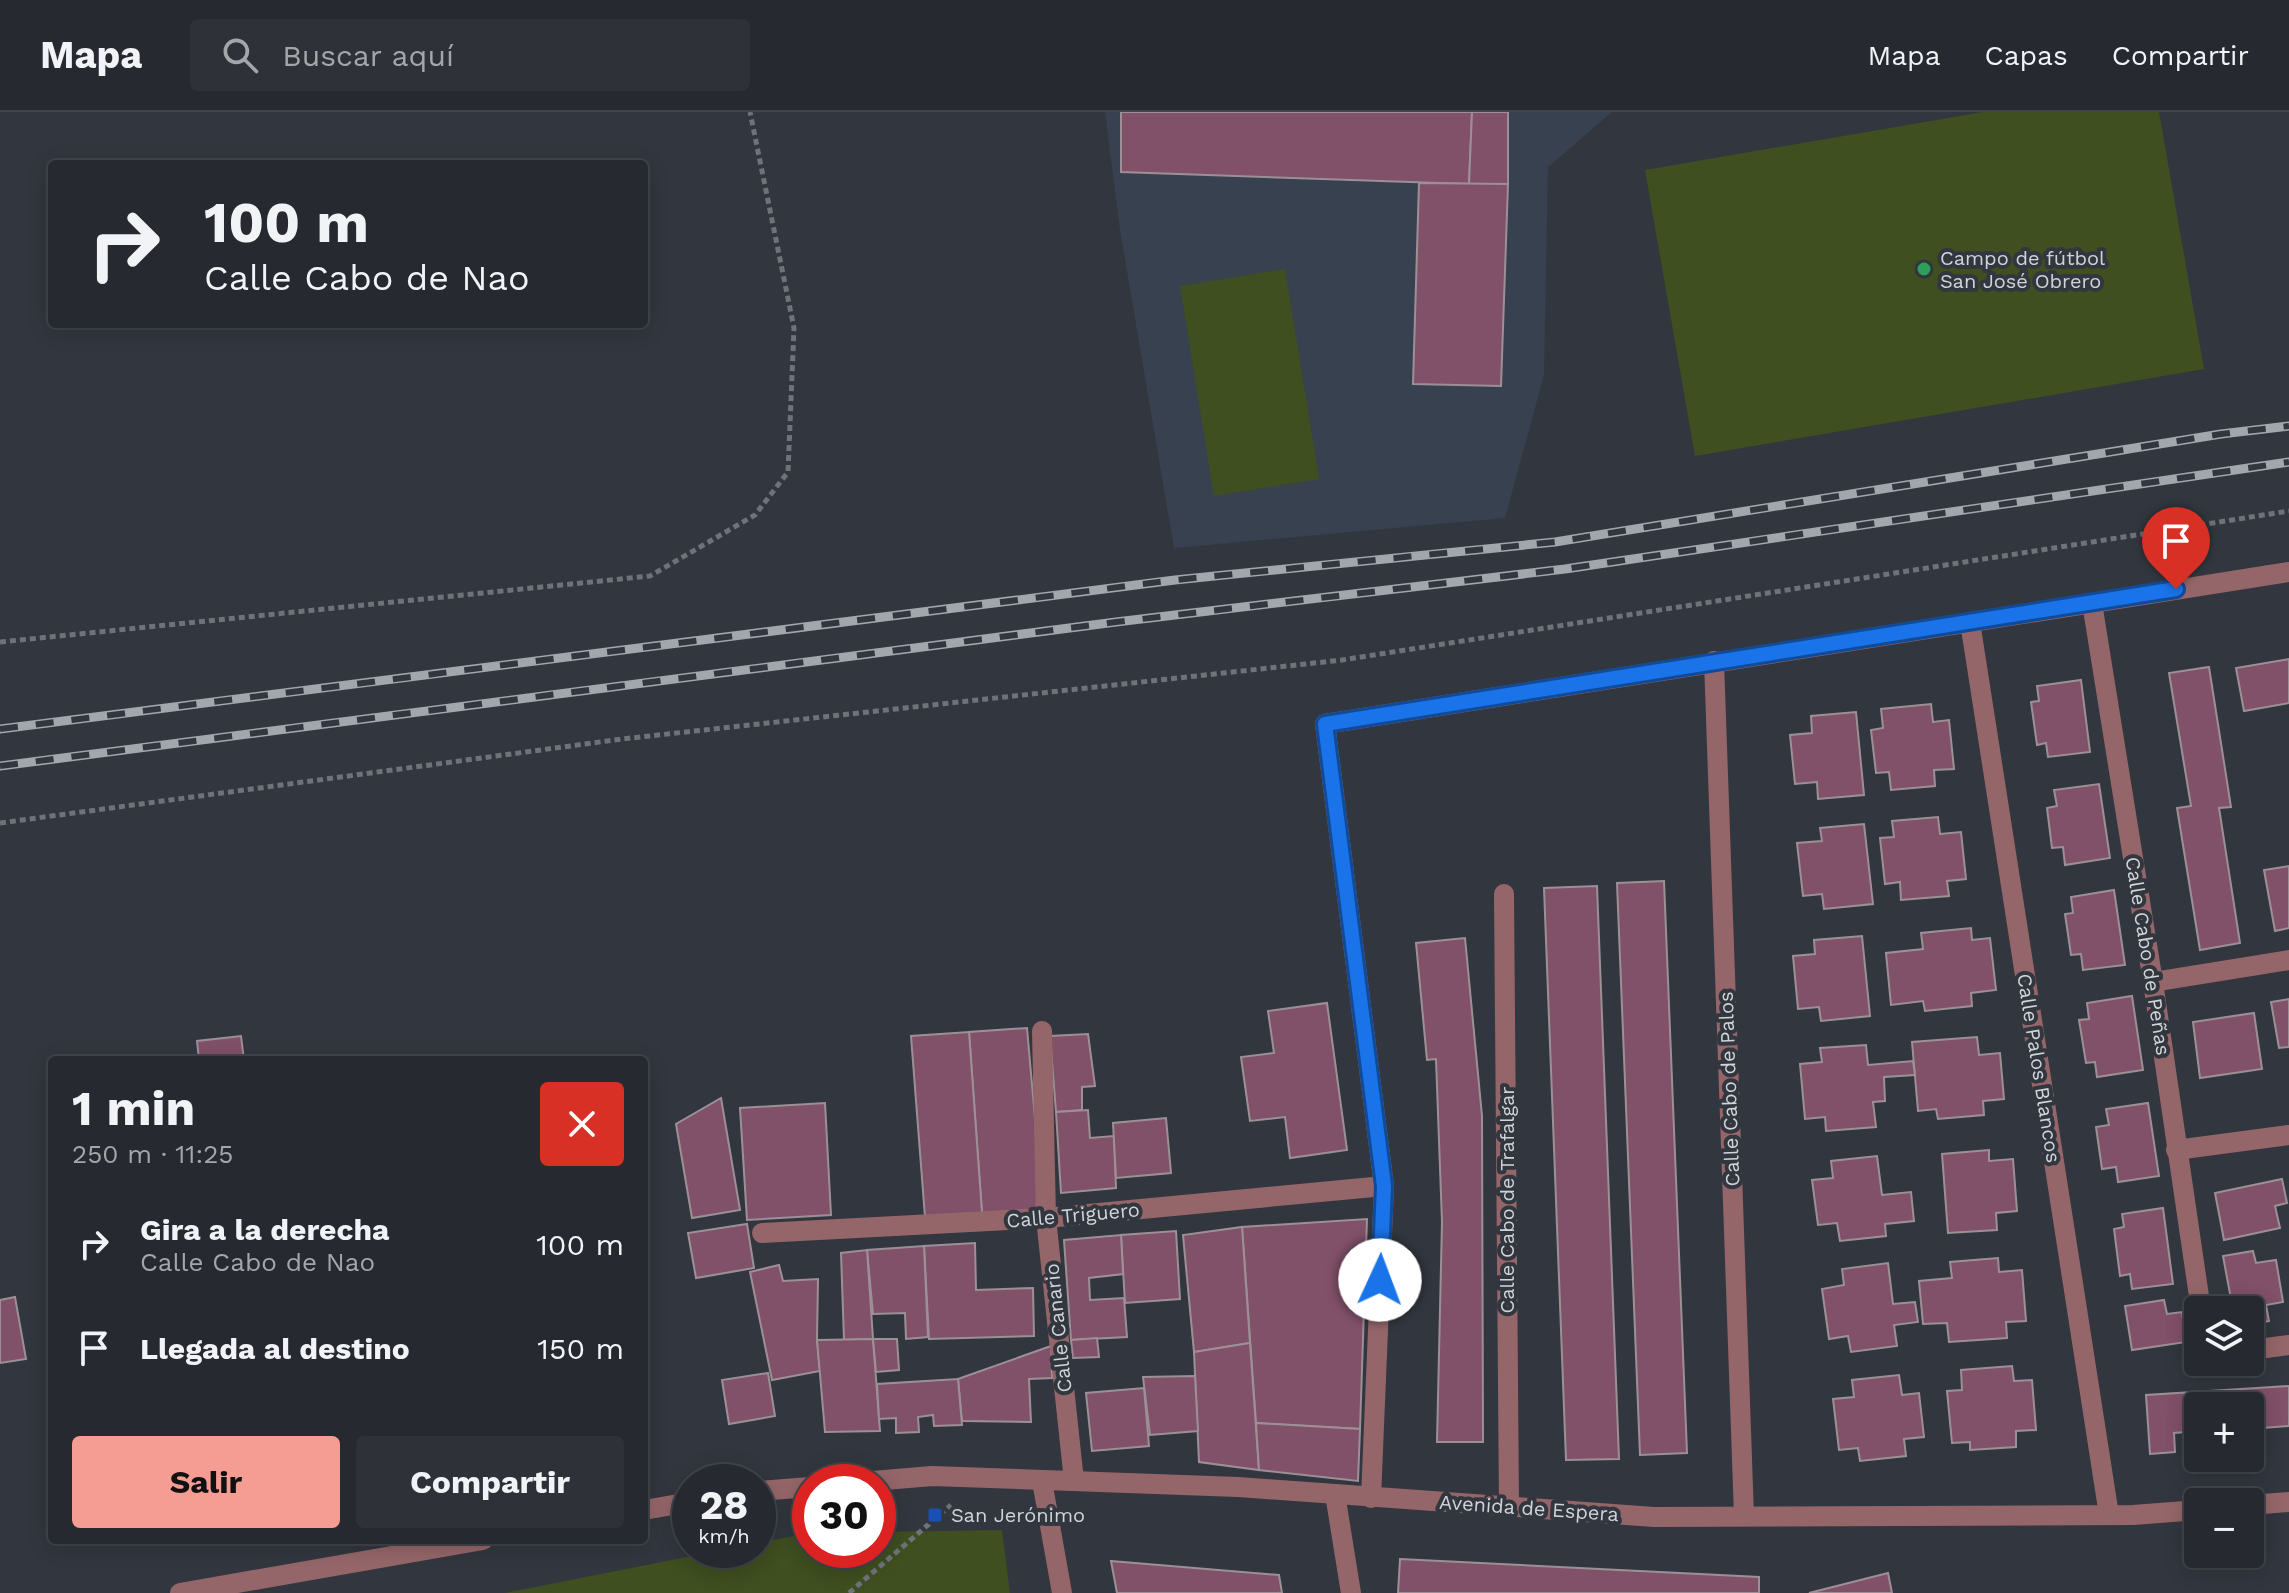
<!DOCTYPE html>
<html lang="es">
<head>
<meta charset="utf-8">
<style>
	body { margin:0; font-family:"Work Sans",sans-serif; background:#2e3137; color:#f1f3f6; height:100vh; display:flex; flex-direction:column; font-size:30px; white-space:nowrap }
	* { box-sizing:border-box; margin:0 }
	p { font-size:26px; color:#a4a6aa }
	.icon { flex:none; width:44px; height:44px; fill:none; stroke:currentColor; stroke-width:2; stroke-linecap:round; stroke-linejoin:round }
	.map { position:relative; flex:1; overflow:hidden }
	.panel { position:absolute; left:48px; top:944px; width:600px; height:488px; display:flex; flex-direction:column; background:#26292f; border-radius:8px; box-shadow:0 4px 20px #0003,0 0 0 2px #42454b }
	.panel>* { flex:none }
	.guide { position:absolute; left:48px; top:48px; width:600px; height:168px; border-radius:8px; box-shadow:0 4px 20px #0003,0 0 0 2px #42454b; background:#26292f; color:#f1f3f6; overflow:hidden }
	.tools { position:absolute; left:2184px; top:1184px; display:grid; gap:16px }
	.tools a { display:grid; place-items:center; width:80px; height:80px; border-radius:8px; background:#26292f; box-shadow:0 4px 20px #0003,0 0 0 2px #42454b; font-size:40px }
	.speed { position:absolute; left:672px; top:1352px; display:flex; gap:16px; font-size:40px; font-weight:700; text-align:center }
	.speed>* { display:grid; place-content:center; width:104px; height:104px; border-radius:50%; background:#26292f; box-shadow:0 4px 20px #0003,0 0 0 2px #42454b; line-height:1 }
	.speed small { font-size:20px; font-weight:400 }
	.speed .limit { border:12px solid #d22; background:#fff; color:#111 }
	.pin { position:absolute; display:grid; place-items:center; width:68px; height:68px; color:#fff; margin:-82px -34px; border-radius:50% 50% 50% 0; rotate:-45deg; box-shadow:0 0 8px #0007 }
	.pin .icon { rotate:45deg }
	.me { position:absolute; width:88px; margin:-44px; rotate:2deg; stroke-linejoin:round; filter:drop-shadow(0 0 6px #0008) }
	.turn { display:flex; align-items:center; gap:28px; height:168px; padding:0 24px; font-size:36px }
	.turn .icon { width:104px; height:104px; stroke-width:2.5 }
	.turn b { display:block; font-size:56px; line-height:68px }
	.round { display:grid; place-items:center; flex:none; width:84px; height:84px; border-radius:8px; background:#2e3137 }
	.head { display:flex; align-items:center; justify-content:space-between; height:136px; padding:0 24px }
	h1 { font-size:48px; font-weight:700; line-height:60px }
	.primary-button { display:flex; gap:16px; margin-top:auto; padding:16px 24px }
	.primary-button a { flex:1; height:92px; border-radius:8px; background:#f59c93; color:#111; font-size:32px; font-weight:700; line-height:92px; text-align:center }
	.primary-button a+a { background:#2e3137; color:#f1f3f6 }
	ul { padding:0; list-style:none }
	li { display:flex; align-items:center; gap:24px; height:104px; padding:0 24px }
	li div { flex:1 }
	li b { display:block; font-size:30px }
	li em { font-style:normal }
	header { display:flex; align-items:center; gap:48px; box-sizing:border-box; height:112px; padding:0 40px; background:#26292f; border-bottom:2px solid #42454b }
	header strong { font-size:38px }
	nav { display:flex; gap:44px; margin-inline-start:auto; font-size:28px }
	.search { width:560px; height:72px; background:#2e3137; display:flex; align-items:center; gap:20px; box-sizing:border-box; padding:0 28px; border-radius:8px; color:#a4a6aa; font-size:30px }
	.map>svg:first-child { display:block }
</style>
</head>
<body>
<header>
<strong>Mapa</strong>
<div class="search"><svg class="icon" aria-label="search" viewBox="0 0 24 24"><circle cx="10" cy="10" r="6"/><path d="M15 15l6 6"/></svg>Buscar aquí</div>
<nav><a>Mapa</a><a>Capas</a><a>Compartir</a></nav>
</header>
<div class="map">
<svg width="2289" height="1481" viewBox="0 0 2289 1481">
	<rect width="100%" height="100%" fill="#32373f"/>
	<polygon fill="#38414f" points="1105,0 1612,0 1548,55 1544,263 1505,406 1174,436 1120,118"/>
	<g fill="#3f4f20">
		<polygon points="1983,0 2159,0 2204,257 1695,344 1645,58"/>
		<polygon points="1285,157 1319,367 1214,384 1180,174"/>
		<polygon points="1002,1418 1010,1481 505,1481 722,1438 758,1438 758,1431 804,1422 810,1422 810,1438 878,1438 878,1420"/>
	</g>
	<g fill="#815069" stroke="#9c9096" stroke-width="2">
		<polygon points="1121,0 1472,0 1469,72 1121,60"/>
		<polygon points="1472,0 1508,0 1508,72 1469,72"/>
		<polygon points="1419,71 1508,72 1501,274 1413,272"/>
		<polygon points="2289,547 2289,591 2244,599 2236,556"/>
		<polygon points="2209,555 2231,695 2219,696 2240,831 2200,838 2177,696 2191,694 2169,561"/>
		<polygon points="2081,568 2090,640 2048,645 2046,631 2037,633 2031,590 2039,589 2037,574"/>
		<polygon points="1931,592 1933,610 1949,608 1954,657 1934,658 1935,674 1891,678 1889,660 1876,661 1871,618 1883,616 1881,597"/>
		<polygon points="1856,600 1864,683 1818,687 1817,670 1795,672 1790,623 1812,621 1811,604"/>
		<polygon points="2099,672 2110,746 2065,753 2063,735 2052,736 2047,696 2057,694 2054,678"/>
		<polygon points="1938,705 1940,722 1961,720 1966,767 1947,769 1949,784 1901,788 1900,770 1885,772 1880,726 1894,725 1892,709"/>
		<polygon points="1864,712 1873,792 1824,797 1822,782 1803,784 1797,731 1822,729 1820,716"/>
		<polygon points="2289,754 2289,816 2275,819 2264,758"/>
		<polygon points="1664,769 1687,1341 1640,1343 1617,771"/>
		<polygon points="1597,774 1619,1347 1566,1348 1544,776"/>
		<polygon points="2114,778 2125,853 2083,858 2081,842 2071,843 2065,802 2073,801 2071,785"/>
		<polygon points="1971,816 1972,828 1990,826 1996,878 1971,881 1972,894 1925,899 1923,889 1891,893 1886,841 1923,837 1921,821"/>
		<polygon points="1862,824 1870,904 1821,909 1819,895 1798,897 1793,844 1815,842 1814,828"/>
		<polygon points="1465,826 1482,1004 1483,1330 1437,1330 1442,1110 1436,947 1427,948 1416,831"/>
		<polygon points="2132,884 2143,958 2097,965 2095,950 2086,951 2079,908 2089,907 2087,891"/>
		<polygon points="2289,887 2289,935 2279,936 2271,890"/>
		<polygon points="1327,891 1347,1038 1290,1046 1285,1005 1250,1009 1241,945 1274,941 1268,899"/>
		<polygon points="2254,901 2262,957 2200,966 2193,910"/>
		<polygon points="1027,916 1043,1097 982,1101 969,920"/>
		<polygon points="969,920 982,1101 925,1105 911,924"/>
		<polygon points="1088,922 1095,974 1082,975 1082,998 1056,1000 1050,924"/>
		<polygon points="241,924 244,948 199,948 197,929"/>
		<polygon points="1977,925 1979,943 2000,941 2004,987 1983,989 1984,1003 1938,1007 1936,997 1918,999 1912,930"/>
		<polygon points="1866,933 1868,953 1913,949 1915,963 1884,965 1885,989 1873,990 1876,1015 1826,1019 1825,1005 1805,1007 1800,952 1822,950 1820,936"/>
		<polygon points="721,986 740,1098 692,1106 676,1012"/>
		<polygon points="825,991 831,1103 747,1108 740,996"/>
		<polygon points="2148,991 2159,1064 2118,1070 2116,1055 2102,1057 2096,1015 2109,1013 2106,997"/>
		<polygon points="1088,998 1090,1026 1114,1024 1116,1076 1061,1081 1056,1000"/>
		<polygon points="1166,1006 1171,1061 1116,1066 1113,1011"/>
		<polygon points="1989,1038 1989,1049 2013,1047 2017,1099 1996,1101 1997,1118 1948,1121 1942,1042"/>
		<polygon points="1877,1044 1882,1083 1911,1080 1914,1109 1885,1112 1886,1124 1840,1129 1837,1111 1818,1113 1812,1068 1833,1066 1831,1049"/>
		<polygon points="2282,1067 2287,1091 2275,1094 2280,1116 2224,1128 2215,1081"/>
		<polygon points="2163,1096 2173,1172 2132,1177 2130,1162 2120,1164 2114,1117 2124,1115 2122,1102"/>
		<polygon points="1367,1107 1360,1317 1256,1311 1242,1115"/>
		<polygon points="747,1112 754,1156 696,1166 688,1121"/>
		<polygon points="1242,1115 1250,1231 1194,1240 1183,1123"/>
		<polygon points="1176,1119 1180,1187 1125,1191 1121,1123"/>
		<polygon points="1121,1123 1123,1162 1089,1166 1090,1188 1124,1186 1127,1225 1071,1228 1064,1128"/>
		<polygon points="975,1131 976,1178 1033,1176 1034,1224 929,1227 924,1134"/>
		<polygon points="924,1134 928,1225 906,1227 905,1201 873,1202 867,1138"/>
		<polygon points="867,1138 873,1227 844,1228 841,1141"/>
		<polygon points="2253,1139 2256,1151 2276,1148 2283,1190 2266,1193 2269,1209 2250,1213 2250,1198 2233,1198 2223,1144"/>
		<polygon points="1998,1146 1999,1160 2022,1158 2026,1209 2006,1210 2007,1226 1949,1230 1947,1211 1923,1212 1919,1169 1952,1166 1950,1150"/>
		<polygon points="1888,1151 1893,1192 1915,1190 1918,1210 1894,1213 1897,1234 1851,1240 1848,1224 1829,1227 1822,1177 1844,1173 1842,1157"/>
		<polygon points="779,1153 783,1169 818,1167 817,1228 820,1259 772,1268 750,1160"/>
		<polygon points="15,1185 26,1247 0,1251 0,1188"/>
		<polygon points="2164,1188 2167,1202 2182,1200 2186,1230 2132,1238 2125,1194"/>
		<polygon points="1097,1226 1099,1245 1073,1246 1071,1228"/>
		<polygon points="873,1227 880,1319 825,1320 817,1228"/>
		<polygon points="873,1227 897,1227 899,1258 876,1260"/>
		<polygon points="1250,1231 1259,1358 1199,1350 1194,1240"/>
		<polygon points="1051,1234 1052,1266 1029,1267 1031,1310 962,1309 958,1267"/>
		<polygon points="2012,1254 2014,1269 2032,1268 2036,1318 2016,1319 2016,1335 1970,1338 1970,1330 1952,1331 1947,1279 1962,1278 1961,1258"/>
		<polygon points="768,1261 775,1304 729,1312 722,1268"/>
		<polygon points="1899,1263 1902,1283 1919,1281 1924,1325 1904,1327 1906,1344 1860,1349 1858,1336 1839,1338 1833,1287 1854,1285 1852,1268"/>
		<polygon points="1195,1264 1198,1319 1150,1323 1143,1265"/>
		<polygon points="958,1267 962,1313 934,1314 933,1303 918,1305 919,1320 896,1321 896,1306 879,1307 877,1272"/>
		<polygon points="2289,1274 2289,1314 2250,1317 2250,1294 2198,1294 2198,1319 2174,1321 2175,1340 2150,1342 2146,1283"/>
		<polygon points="1144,1276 1149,1334 1092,1339 1086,1281"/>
		<polygon points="1256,1311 1360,1317 1358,1369 1259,1358"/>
		<polygon points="1400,1447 1759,1465 1759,1481 1398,1481"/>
		<polygon points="1111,1449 1279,1463 1282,1481 1117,1481"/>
		<polygon points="1888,1461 1892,1481 1809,1481"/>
	</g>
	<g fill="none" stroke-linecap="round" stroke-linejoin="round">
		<g stroke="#6e7379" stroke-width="5" stroke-dasharray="6 4" stroke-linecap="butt">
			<polyline points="0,530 650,464 755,403 788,360 794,216 750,0"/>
			<polyline points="0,711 622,627 1342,548 2289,399"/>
			<polyline points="849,1481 951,1393"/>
		</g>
		<g stroke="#956669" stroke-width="20">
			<polyline points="2092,491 2153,870 2201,1198"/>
			<polyline points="1970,510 2109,1403"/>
			<polyline points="1714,549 1744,1404"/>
			<polyline points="1504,782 1509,1394"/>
			<polyline points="2153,870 2289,848"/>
			<polyline points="1042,919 1046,1106 1074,1369"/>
			<polyline points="2176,1038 2289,1023"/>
			<polyline points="762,1121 1046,1106 1384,1074"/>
			<polyline points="2250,1238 2289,1233"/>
			<polyline points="1042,1369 1062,1481"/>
			<polyline points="861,1370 932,1364 1238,1375 1654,1405 2133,1403 2198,1398"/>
			<polyline points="758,1379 810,1375"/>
			<polyline points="1335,1382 1351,1481"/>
			<polyline points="1371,1386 1384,1074 1325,612 2289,460"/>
			<polyline points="2250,1393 2289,1390"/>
			<polyline points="644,1398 690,1390"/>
			<polyline points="180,1481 483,1428"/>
		</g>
		<g stroke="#a2a7ad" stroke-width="9">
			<g id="rail">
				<polyline points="0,617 1175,468 1555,430 2221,322 2289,314"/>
				<polyline points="0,654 1116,510 1565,457 2289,350"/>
			</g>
		</g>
		<use href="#rail" stroke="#32373f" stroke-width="6" stroke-dasharray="18" stroke-linecap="butt"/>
	</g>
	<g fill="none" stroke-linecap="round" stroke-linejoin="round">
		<g stroke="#114b97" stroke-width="20">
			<polyline id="route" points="1380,1168 1384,1074 1325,612 2176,477"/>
		</g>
		<use href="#route" stroke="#1a73e8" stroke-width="14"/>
	</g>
	<circle fill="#2e9e5b" stroke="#32373f" stroke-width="3" cx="1924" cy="157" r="8"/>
	<rect fill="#1a4fb4" stroke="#32373f" stroke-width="3" x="927" y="1395" width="16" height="16" rx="4"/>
	<g text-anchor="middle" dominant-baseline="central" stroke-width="8" stroke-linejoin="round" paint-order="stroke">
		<g font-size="20" fill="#d0d4d9" stroke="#32373f" text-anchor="start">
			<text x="1940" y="146">Campo de fútbol<tspan x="1940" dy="23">San José Obrero</tspan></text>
			<text x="951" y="1403">San Jerónimo</text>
		</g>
		<g font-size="20" fill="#d0d4d9" stroke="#32373f">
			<text transform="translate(2148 844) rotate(81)">Calle Cabo de Peñas</text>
			<text transform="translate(2039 956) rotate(81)">Calle Palos Blancos</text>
			<text transform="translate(1729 977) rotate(-92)">Calle Cabo de Palos</text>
			<text transform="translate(1507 1088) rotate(-90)">Calle Cabo de Trafalgar</text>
			<text transform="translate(1073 1103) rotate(-5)">Calle Triguero</text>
			<text transform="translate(1058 1216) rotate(-96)">Calle Canario</text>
			<text transform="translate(1529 1396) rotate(4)">Avenida de Espera</text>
		</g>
	</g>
</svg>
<div class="tools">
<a><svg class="icon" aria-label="layers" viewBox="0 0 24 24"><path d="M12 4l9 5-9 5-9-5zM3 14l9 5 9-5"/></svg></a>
<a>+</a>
<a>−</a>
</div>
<div class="speed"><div>28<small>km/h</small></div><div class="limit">30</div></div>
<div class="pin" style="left:2176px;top:477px;background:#d93025"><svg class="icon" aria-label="arrive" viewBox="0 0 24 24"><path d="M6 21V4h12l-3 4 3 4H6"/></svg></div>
<svg class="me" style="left:1380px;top:1168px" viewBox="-20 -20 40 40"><circle r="19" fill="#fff"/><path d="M0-13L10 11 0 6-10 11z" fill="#1a73e8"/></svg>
<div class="guide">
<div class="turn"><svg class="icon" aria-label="right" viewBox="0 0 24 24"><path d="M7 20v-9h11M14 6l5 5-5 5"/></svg><div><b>100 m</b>Calle Cabo de Nao</div></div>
</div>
<section class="panel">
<div class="head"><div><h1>1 min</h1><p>250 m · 11:25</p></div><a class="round" style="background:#d93025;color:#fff"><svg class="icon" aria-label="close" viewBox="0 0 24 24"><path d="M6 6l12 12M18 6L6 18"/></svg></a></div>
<ul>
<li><svg class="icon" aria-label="right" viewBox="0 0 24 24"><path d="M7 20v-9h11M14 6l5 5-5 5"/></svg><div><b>Gira a la derecha</b><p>Calle Cabo de Nao</p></div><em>100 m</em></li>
<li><svg class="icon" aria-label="arrive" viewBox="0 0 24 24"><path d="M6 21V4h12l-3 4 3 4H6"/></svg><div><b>Llegada al destino</b></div><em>150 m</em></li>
</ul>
<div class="primary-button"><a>Salir</a><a>Compartir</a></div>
</section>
</div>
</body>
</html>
